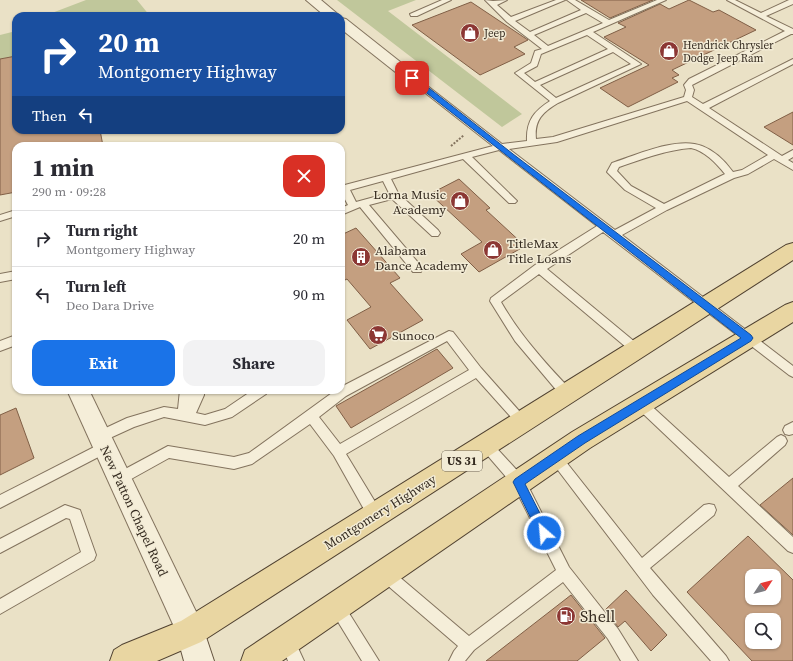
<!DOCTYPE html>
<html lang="en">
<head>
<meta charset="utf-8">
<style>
	body { margin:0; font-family:"Source Serif 4",serif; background:#f2f2f3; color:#2b2b33; height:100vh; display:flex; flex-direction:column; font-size:15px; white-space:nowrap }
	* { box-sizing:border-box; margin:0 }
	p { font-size:13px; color:#7c7c81 }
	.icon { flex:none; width:22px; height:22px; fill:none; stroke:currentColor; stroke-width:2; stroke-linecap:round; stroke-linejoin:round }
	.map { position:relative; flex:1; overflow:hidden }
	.panel { position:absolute; left:12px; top:142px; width:333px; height:252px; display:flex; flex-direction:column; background:#fff; border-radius:12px; box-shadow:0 1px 3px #0004 }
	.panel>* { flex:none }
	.hud { position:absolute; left:12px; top:12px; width:333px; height:122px; border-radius:12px; box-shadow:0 1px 3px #0004; background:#1a4fa0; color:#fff; overflow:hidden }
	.needle { width:26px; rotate:54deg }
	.tools { position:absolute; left:745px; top:569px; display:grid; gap:8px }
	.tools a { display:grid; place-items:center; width:36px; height:36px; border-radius:8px; background:#fff; box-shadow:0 1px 3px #0004; font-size:20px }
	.pin { position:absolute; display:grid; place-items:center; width:34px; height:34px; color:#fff; margin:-17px; border-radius:8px; box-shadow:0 2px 6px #0006 }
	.me { position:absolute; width:44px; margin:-22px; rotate:333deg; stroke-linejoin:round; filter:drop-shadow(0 0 3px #0008) }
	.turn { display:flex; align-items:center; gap:14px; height:84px; padding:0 20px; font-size:18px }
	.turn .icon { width:52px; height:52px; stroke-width:2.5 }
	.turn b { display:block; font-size:28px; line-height:34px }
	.then { display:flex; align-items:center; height:38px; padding:0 20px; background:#0003; gap:8px; font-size:15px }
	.round { display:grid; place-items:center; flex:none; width:42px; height:42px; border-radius:12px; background:#f2f2f3 }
	.overview { display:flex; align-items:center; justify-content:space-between; height:68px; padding:0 20px }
	h1 { font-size:24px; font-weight:700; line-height:30px }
	.action { display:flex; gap:8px; margin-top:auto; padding:8px 20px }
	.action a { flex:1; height:46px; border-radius:12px; background:#1a73e8; color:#fff; font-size:16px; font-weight:700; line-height:46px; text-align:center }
	.action a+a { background:#f2f2f3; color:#2b2b33 }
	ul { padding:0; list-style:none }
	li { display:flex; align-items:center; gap:12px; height:56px; padding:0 20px; border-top:1px solid #e1e1e2 }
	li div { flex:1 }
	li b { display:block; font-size:15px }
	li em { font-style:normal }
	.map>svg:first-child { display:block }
</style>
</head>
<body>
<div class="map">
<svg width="793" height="661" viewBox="0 0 793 661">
	<rect width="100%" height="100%" fill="#eae1c6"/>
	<g fill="#c0c79b">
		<polygon points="86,0 137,0 150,16 44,16"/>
		<polygon points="337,0 416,0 388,11 522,114 502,127"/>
		<polygon points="16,31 16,56 0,59 0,35"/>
	</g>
	<g fill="#c49f80" stroke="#805f46" fill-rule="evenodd">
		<polygon points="581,0 653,0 610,18"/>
		<polygon points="689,0 713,12 719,10 756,30 672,70 679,75 672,78 678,82 628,107 600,88 649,65 604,37 626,27 618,23 660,4 669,9"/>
		<polygon points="471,2 528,40 514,47 525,54 480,75 412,25"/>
		<polygon points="16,56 16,130 100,130 103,146 16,146 16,192 0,195 0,59"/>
		<polygon points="793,112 793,145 764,127"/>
		<polygon points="459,179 490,208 486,210 525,246 479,272 461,254 482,242 430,194"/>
		<polygon points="356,228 400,278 390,283 423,320 370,349 347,320 371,307 347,279 341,282 341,235"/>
		<polygon points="437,349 453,368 351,428 336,406"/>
		<polygon points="16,408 34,458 0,475 0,415"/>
		<polygon points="793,478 793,535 760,505"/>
		<path d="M748 536 793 580V661H752L687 592ZM752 576H774V598H752ZM752 620H774V642H752Z"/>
		<polygon points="626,590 667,635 651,651 625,621 618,627 605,610"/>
		<polygon points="571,595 605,638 577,661 486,661"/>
	</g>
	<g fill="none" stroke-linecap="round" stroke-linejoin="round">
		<g stroke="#83735e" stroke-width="2">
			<g id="service">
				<polygon points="442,0 451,0 417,16 411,16 410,14"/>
				<path d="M485 0 493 1 507 0 497 5 511 17 556 0H565L515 21 530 32 581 10 567 0H575L609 20 657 0H666L593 32 641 64 558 103C543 112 534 120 536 139L553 137 684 97 686 90 684 85 689 79 785 31 727 0H735L761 13 789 0H793V4L766 16 793 29V34H791L692 85 694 90 692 97 703 104 793 59V64L709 108 782 156 793 150V157L788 160 793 163V170L774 159 748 174 734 178 667 210 622 235 793 366V377L789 375 603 232 547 269 641 347 643 350 641 353 637 355 633 353 539 274 501 302C520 335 545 363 571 390L573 394 571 398 567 399 563 398 515 341 490 301 491 298 535 265 597 226 499 150 472 157 515 199 517 201 515 203H509L463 159 391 179 398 193 438 230 440 233 438 236H432L392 199 369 205 421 266 422 269 421 272H413L360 207 341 215V208L348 205 341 192V186L493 146 410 81V77H416L502 144 527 141C526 121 534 111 550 101L515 73 531 63 535 51 542 49 507 22ZM586 13 603 23 548 46 534 35ZM587 35 608 49 535 82 524 73 537 66 541 54ZM613 52 631 64 556 98 540 85ZM687 101 768 155 742 170 733 172C725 161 715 151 702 146 678 136 636 155 612 163L607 172 625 190 656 208 615 230 509 149 557 142ZM691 148C705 151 716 163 725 174L664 204 631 186 617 171 619 167C642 159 666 150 691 148ZM383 181 389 193 356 202 350 190Z"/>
				<polygon points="16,210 16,216 0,221 0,215"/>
				<polygon points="16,271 16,279 0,282 0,274"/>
				<path d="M449 331 453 332 481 368 529 422 527 426 523 427 519 426 476 378 346 454 380 510 382 515 380 520 375 521 370 520 334 456 310 424 252 464 234 469 169 458 124 483 119 485 114 483 113 479 114 475 168 446 234 457 249 453 336 390H341V387ZM447 341 469 370 340 444 319 417 346 396Z"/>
				<polygon points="16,335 16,345 0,351 0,341"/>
				<polygon points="180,390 192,390 191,398 192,390 204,390 204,395 196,413 205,415 225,409 253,390 268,390 266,394 232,417 205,425 164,417 134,427 99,443 95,441 93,437 95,433 127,418 164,407 178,409"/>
				<polygon points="641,399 645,400 729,477 777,437 781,435 785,437 787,441 785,445 738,486 793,537 793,553 788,551 637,408 635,404 637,400"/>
				<polygon points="793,422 793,434 789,435 785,434 783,430 785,426"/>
				<polygon points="486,439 490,441 524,478 569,567 618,629 638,661 621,661 608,639 563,582 474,650 465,661 449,661 454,651 458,646 380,579 378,574 380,569 385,567 390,569 469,636 556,570 514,486 482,449 480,445 482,441"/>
				<polygon points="104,442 108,444 110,448 108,452 0,508 0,495"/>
				<polygon points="555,451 559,453 642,558 704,505 709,504 714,505 716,510 714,515 650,568 726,656 729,661 711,661 653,595 551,461 549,457 551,453"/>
				<polygon points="65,505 80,510 96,555 94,560 0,614 0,599 81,552 70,519 66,518 0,553 0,539"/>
				<polygon points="337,600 342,602 379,661 362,661 332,612 330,607 332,602"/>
				<polygon points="287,633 292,635 304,661 288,661 280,640 282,635"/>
			</g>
		</g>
		<g stroke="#83735e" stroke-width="2">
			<g id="minor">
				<polygon points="306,0 321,0 340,16 325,16"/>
				<polygon points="341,18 346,19 418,76 421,79 418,82 413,84 408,82 341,29"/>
				<polygon points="67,390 89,390 201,622 205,632 201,642 191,646 181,642"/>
			</g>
		</g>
		<g stroke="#655441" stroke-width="2">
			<polygon id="secondary" points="191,617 201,622 214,661 184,661 176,632 181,622"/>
		</g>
		<g stroke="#514231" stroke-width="2">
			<g id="primary">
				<polygon points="793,243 793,260 201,642 157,661 110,661 114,650 122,645 181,621 786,245"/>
				<polygon points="793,302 793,322 590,448 282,661 241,661 245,650 572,432 785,305"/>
			</g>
		</g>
		<polyline stroke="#83735e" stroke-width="2" stroke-dasharray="2 1.5" stroke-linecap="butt" points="451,146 464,135"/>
		<use href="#service" fill="#f5eed9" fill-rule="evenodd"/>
		<use href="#minor" fill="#f5eed9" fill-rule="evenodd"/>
		<use href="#secondary" fill="#f5eed9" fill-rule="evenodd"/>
		<use href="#primary" fill="#e9d6a2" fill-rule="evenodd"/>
	</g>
	<polygon fill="#1a73e8" stroke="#114b97" points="410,77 415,77 513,154 751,335 753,338 751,341 585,443 525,484 550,533 548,537 544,539 540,537 515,486 513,482 515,479 578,436 741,338 410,80"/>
	<defs>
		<g id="shop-disc" transform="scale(1)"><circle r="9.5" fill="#8c3734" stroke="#f2ebd5"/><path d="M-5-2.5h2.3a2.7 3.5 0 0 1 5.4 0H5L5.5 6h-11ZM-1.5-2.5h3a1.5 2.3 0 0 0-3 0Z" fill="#fff"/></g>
		<g id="building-disc" transform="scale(1)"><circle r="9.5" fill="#8c3734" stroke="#f2ebd5"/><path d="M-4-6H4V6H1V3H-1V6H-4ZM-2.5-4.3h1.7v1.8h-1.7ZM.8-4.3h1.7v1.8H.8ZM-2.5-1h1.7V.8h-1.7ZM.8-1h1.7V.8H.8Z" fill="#fff"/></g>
		<g id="supermarket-disc" transform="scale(1)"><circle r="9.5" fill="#8c3734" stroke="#f2ebd5"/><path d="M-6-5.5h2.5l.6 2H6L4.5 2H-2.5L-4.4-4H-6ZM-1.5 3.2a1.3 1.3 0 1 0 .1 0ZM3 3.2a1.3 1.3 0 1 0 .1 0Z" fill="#fff"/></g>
		<g id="fuel-disc" transform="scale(1)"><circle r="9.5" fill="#8c3734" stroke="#f2ebd5"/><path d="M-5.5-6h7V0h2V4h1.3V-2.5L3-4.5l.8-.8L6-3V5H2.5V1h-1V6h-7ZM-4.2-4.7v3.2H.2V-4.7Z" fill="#fff"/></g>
	</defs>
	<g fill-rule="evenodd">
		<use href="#shop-disc" x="470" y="33"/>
		<use href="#shop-disc" x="669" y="51"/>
		<use href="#shop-disc" x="460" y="201"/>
		<use href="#shop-disc" x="493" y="250"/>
		<use href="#building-disc" x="361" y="257"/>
		<use href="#supermarket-disc" x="378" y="335"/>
		<use href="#fuel-disc" x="566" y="616"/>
	</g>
	<g text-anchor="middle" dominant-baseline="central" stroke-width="3" stroke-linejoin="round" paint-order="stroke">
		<g font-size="11" fill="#352b20" stroke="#f2ebd5" text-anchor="start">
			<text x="484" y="33">Jeep</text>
			<text x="683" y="45">Hendrick Chrysler<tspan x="683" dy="13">Dodge Jeep Ram</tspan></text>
		</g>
		<rect fill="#f2ebd5" stroke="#6e6556" stroke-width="1" x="442" y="451" width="40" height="20" rx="3"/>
		<g font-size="12" font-weight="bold" fill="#352b20">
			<text x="462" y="461">US 31</text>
		</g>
		<g font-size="13" fill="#352b20" stroke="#f2ebd5" text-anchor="start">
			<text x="446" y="194" text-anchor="end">Lorna Music<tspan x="446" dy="15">Academy</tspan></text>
			<text x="507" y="243">TitleMax<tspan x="507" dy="15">Title Loans</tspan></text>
			<text x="375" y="250">Alabama<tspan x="375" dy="15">Dance Academy</tspan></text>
			<text x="392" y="335">Sunoco</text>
		</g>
		<g font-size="13" fill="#352b20" stroke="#f2ebd5">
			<text transform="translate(134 511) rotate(65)">New Patton Chapel Road</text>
			<text transform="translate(380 512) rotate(-32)">Montgomery Highway</text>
		</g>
		<g font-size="16" fill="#352b20" stroke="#f2ebd5" text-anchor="start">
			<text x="580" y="616">Shell</text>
		</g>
	</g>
</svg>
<div class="tools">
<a><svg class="needle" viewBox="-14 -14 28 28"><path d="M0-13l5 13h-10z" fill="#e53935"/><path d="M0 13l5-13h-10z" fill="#7c7c81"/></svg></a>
<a><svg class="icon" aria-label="search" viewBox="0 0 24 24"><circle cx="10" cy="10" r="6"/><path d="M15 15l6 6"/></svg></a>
</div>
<div class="pin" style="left:412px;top:78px;background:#d93025"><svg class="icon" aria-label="arrive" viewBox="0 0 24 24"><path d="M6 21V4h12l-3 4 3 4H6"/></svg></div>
<svg class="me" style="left:544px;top:533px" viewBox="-20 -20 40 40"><circle r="17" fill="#1a73e8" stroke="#fff" stroke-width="3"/><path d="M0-11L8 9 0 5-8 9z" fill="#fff"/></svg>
<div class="hud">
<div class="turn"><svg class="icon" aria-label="right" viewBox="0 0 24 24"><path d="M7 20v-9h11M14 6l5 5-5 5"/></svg><div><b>20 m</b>Montgomery Highway</div></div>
<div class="then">Then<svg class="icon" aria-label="left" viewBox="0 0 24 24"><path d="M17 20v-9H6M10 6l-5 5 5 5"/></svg></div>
</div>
<section class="panel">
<div class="overview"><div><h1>1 min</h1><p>290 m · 09:28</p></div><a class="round" style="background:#d93025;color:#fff"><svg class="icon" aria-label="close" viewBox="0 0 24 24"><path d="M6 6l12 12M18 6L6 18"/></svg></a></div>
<ul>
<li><svg class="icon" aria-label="right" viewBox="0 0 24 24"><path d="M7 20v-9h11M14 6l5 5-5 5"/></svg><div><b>Turn right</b><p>Montgomery Highway</p></div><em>20 m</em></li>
<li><svg class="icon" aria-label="left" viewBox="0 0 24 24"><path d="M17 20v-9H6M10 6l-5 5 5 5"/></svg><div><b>Turn left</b><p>Deo Dara Drive</p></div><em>90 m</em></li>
</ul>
<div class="action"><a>Exit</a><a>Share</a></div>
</section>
</div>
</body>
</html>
